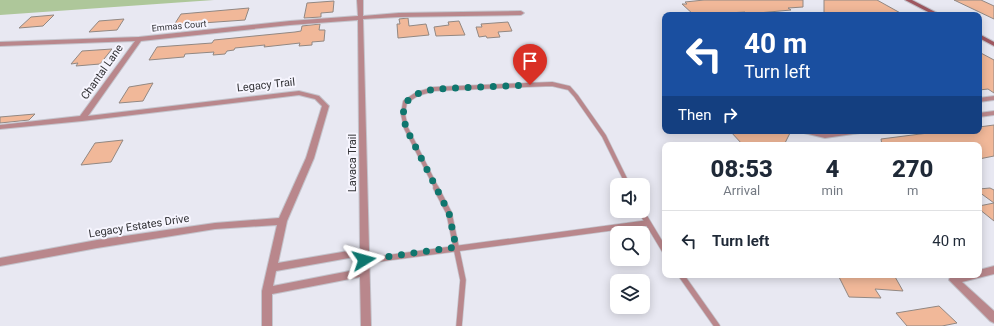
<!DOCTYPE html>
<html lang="en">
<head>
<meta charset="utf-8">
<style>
	body { margin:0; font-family:Roboto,sans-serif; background:#f6f6f7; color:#1f2937; height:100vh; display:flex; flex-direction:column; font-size:15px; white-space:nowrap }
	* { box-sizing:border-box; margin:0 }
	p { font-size:13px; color:#747a83 }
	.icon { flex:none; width:22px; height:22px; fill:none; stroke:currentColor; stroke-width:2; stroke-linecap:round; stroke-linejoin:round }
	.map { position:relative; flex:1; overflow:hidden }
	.panel { position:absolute; left:662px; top:142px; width:320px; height:136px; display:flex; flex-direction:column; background:#fff; border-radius:8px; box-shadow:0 2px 10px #0003 }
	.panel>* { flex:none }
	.hud { position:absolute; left:662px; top:12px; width:320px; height:122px; border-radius:8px; box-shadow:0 2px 10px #0003; background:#1a4fa0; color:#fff; overflow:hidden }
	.buttons { position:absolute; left:610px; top:178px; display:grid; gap:8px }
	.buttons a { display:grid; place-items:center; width:40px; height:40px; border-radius:8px; background:#fff; box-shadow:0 2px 10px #0003; font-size:20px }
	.pin { position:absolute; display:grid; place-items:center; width:34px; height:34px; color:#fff; margin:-41px -17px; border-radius:50% 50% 50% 0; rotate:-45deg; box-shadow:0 0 4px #0007 }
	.pin .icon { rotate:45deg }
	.me { position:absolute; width:44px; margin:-22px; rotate:82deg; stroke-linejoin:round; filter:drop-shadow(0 0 3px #0008) }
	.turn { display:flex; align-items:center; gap:14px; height:84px; padding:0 16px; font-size:18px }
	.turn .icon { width:52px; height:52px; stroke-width:2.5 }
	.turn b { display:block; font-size:28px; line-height:34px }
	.then { display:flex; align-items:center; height:38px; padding:0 16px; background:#0003; gap:8px; font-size:15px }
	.eta { display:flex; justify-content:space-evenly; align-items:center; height:68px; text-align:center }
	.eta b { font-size:24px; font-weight:800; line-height:28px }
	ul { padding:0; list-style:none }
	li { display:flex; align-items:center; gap:12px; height:60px; padding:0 16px; border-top:1px solid #e0e1e3 }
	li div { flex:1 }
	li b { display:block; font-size:15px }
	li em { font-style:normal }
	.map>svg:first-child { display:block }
</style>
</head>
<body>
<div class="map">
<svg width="994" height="326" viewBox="0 0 994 326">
	<rect width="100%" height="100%" fill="#e8e8f2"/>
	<polygon fill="#aec79a" points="0,0 214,0 0,15"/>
	<g fill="#f1b899" stroke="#928883">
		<polygon points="704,0 803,0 803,7 788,8 791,10 747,14 745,12 694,15 682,4 687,4 685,2"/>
		<polygon points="824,0 877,0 904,15 824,15"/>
		<polygon points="954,0 981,0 994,6 994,19"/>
		<polygon points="334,1 333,12 321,13 321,17 304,18 307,3"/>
		<polygon points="249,8 245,20 174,25 181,14"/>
		<polygon points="54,15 43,26 19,28 31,17"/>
		<polygon points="408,18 409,26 426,24 429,35 398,38 397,24 400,24 399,19"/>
		<polygon points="124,19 117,30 89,32 99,21"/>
		<polygon points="459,21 465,35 436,36 434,27 449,25 448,22"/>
		<polygon points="508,22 512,31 498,32 500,37 487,38 486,36 479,37 476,27 482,27 481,24"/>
		<polygon points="320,24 319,30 325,30 324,41 312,42 312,45 299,46 300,43 264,47 265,45 235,48 234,50 227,51 225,54 213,55 214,52 185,54 184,57 149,60 157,47 212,43 214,40 295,32 301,31 302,26"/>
		<polygon points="112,49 100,64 76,66 78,63 71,64 82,51"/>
		<polygon points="979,52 994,60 994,93 988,89 979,90"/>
		<polygon points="153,83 143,101 119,103 129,87"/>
		<polygon points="35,114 29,120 0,123 0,117"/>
		<polygon points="994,125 994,156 979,159 979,145 882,145 881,139 944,131 979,131 979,127"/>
		<polygon points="730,131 791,131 784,145 743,145"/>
		<polygon points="123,140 111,162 81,165 95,143"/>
		<polygon points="990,188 994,190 994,203 979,192 979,189"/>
		<polygon points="994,203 994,221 979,209 979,206"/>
		<polygon points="838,275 894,275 903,291 875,289 881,298 849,297"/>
		<polygon points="939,306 957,323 942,326 907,326 896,313"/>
	</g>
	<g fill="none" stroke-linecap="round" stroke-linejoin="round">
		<g stroke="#c4c4cc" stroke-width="5.5">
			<polyline id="service-far1" points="437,189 406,128 403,114 405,102 417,94 434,89 552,84 569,88 576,96 604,136 628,185"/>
		</g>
		<g stroke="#c4c4cc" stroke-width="7">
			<g id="service">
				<polyline points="436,188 449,213 463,280 459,326"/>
				<polyline points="641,211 665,251"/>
				<polyline points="364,261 647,223"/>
				<polyline points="681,275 717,326"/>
			</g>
		</g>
		<g stroke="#c4c4cc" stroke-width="2">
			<g id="minor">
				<path d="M357 0H363V16L399 13 521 11 524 13 521 15 399 17 363 19 371 326H361L360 277 272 294V326H262V291L277 225 215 229 97 248 0 266V258L97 240 215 223 279 218 306 158 322 106 315 99 299 95 82 121 0 129V125L80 116 135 41 0 46V42L139 37 290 21 358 16ZM358 20 360 249 278 263 287 221 314 158 329 106 319 96 299 91 88 116 141 41 290 25ZM360 256V269L273 286 276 271Z"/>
				<polygon points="994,96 994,100 979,102 979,98"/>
				<polygon points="994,111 994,115 979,117 979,113"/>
				<polygon points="803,131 815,131 825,134 844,131 864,131 860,133 825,138 804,133"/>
				<polygon points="994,266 994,274 962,282 994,311 994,323 990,321 949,280 950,277 958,275 979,275 979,270"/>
			</g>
		</g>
		<g stroke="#c4c4cc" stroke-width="2">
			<g id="secondary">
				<polygon points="905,0 912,0 941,15 934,15"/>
				<polygon points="979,34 994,42 994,46 979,38"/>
			</g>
		</g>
		<use href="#service-far1" stroke="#b9878c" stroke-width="4"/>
		<use href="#service" stroke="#b9878c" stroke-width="5.5"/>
		<use href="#minor" fill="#b9878c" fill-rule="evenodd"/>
		<use href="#secondary" fill="#9e5760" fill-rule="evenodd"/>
	</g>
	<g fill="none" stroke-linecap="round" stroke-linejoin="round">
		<polyline stroke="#0f766e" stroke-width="7" stroke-dasharray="0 12.6" points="364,260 456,247 449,213 406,128 403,114 406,102 417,94 434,89 530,85"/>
	</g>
	<g text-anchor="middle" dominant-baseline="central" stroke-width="4" stroke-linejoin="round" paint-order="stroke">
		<g font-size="9" fill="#323236" stroke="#f6f5fe">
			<text transform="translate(179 26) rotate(-5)">Emmas Court</text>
		</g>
		<g font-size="11" fill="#323236" stroke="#f6f5fe">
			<text transform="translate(102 72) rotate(-55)">Chantal Lane</text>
			<text transform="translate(266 85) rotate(-6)">Legacy Trail</text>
			<text transform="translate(352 163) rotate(-90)">Lavaca Trail</text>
			<text transform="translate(139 226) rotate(-9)">Legacy Estates Drive</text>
		</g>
	</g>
</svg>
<div class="buttons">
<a><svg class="icon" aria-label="sound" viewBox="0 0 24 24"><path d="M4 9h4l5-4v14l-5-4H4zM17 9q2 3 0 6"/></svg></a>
<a><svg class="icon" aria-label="search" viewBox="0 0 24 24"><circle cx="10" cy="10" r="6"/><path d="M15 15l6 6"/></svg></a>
<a><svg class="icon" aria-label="layers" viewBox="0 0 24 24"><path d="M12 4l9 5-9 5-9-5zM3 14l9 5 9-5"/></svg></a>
</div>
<div class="pin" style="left:530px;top:85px;background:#d93025"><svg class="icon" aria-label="arrive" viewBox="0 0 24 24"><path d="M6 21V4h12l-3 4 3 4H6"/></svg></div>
<svg class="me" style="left:364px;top:260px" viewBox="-20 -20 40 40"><path d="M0-17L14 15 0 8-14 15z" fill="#0f766e" stroke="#fff" stroke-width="4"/></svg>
<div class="hud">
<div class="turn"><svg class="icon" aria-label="left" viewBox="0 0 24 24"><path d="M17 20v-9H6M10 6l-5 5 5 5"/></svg><div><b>40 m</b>Turn left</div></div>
<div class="then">Then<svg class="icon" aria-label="right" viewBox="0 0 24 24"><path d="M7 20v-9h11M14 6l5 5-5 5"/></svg></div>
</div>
<section class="panel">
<div class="eta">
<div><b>08:53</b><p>Arrival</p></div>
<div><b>4</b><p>min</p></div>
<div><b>270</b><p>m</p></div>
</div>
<ul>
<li><svg class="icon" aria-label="left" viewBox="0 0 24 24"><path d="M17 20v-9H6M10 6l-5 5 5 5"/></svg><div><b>Turn left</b></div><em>40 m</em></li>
</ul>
</section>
</div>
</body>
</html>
